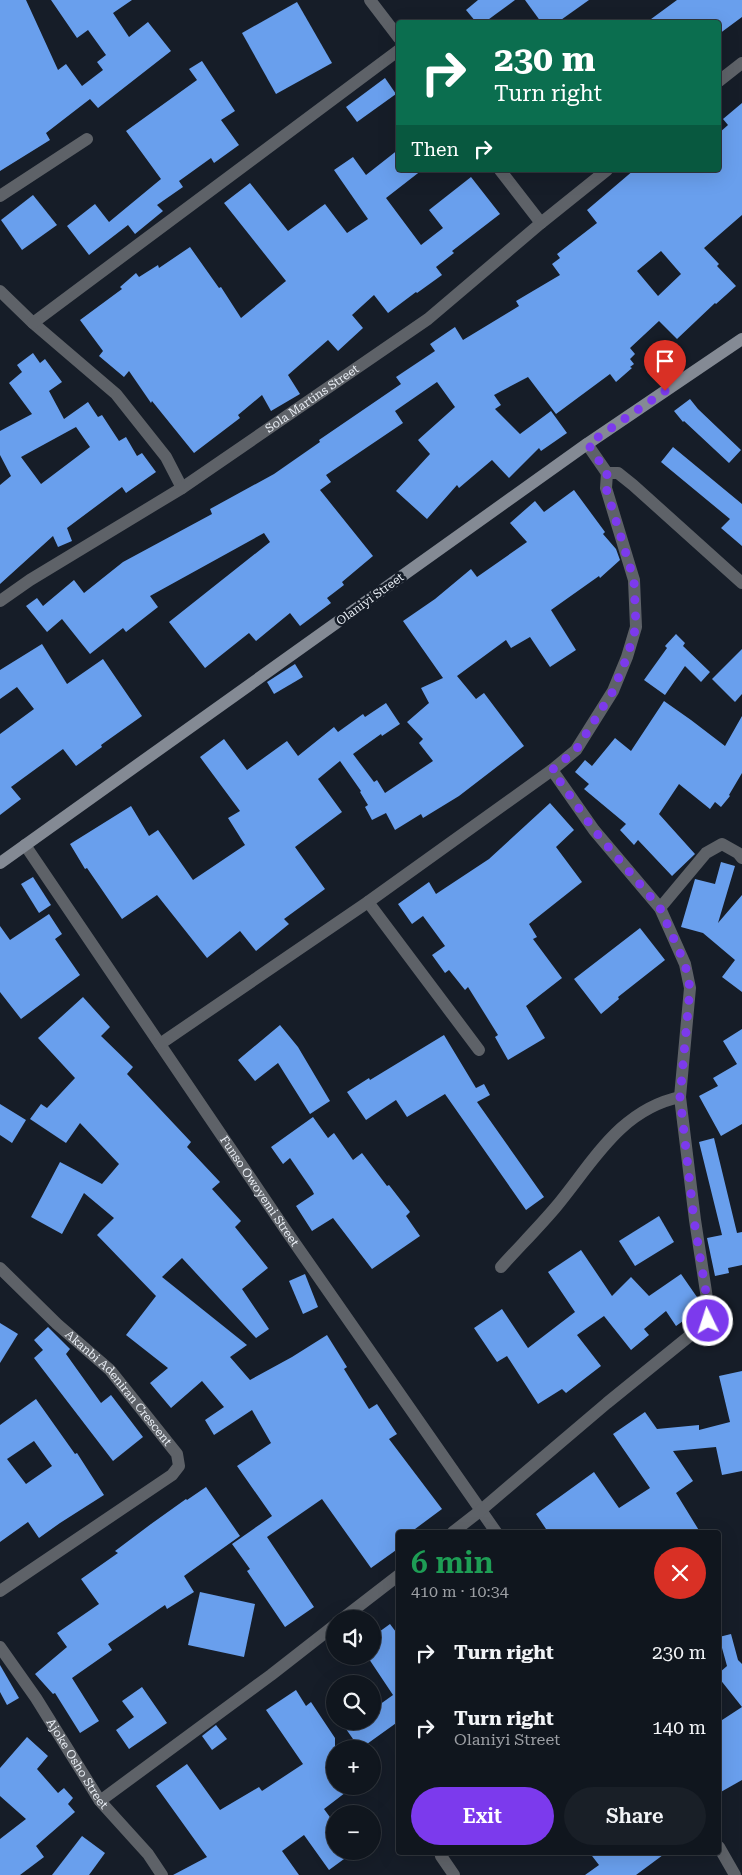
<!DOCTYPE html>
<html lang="en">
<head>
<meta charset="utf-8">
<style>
	body { margin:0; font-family:"Roboto Serif",serif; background:#191f27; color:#f1f3f6; height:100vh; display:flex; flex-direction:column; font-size:19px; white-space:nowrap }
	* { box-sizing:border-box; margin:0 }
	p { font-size:16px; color:#9c9fa4 }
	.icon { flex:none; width:28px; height:28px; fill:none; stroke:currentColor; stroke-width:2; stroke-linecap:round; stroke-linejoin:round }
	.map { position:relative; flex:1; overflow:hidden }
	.panel { position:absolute; left:396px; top:1530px; width:325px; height:325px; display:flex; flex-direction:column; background:#10161e; border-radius:5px; box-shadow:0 5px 20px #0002,0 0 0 1px #30353c }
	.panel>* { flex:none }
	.hud { position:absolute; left:396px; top:20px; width:325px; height:152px; border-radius:5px; box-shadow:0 5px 20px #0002,0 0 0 1px #30353c; background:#0b6e4f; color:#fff; overflow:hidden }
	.buttons { position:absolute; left:326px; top:1610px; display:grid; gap:10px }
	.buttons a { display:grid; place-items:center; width:55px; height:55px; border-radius:50%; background:#10161e; box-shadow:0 5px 20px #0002,0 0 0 1px #30353c; font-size:25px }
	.pin { position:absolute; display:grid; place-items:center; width:42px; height:42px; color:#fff; margin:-51px -21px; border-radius:50% 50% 50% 0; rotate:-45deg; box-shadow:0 0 5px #0007 }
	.pin .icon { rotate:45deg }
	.me { position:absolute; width:55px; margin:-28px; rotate:356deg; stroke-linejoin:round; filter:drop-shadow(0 0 4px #0008) }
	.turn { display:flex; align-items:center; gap:18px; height:105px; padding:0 15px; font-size:22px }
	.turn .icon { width:65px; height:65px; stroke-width:2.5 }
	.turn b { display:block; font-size:35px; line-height:42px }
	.then { display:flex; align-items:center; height:48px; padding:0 15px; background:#0003; gap:10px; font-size:19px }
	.round { display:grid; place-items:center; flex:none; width:52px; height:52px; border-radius:26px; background:#191f27 }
	.headline { display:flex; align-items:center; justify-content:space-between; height:85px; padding:0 15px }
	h1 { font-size:30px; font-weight:600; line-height:38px; color:#1e9e55 }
	.primary-button { display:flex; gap:10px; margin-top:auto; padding:10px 15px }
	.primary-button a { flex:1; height:58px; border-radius:30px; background:#7c3aed; color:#fff; font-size:20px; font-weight:600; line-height:58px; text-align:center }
	.primary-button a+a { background:#191f27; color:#f1f3f6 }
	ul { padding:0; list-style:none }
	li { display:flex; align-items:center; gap:15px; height:75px; padding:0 15px }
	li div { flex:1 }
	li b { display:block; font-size:19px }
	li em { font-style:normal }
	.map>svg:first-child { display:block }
</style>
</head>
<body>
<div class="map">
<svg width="742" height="1875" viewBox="0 0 742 1875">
	<rect width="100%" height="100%" fill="#161d28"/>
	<g fill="#699fed" fill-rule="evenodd">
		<polygon points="0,0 26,0 58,70 66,64 82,86 103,70 97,62 106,55 88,30 77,38 51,0 132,0 113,13 129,37 148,22 171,51 98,108 90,99 46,133 50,140 0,171"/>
		<polygon points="478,0 515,0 485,22 476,22 466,10"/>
		<polygon points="525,0 589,0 558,22 541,22"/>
		<polygon points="677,0 742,0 742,17 719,34 719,22 647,22"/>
		<polygon points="297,2 332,63 276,94 242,33"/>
		<polygon points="202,61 235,111 221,120 239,145 214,163 211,158 179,181 183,187 157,205 163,211 135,234 128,225 89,255 67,226 95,204 109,222 161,179 126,131 197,80 189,69"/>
		<polygon points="385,78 396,94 357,122 346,107"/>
		<path d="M742 103V215L704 248 719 264 717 266 736 286 716 304 715 303 677 339 659 321 630 348 635 354 630 359 634 364 630 367 632 368 616 382 610 374 556 414 528 377 494 395 501 405 495 409 520 434 551 411 567 433 541 451 539 448 509 478 492 460 459 488 457 485 427 519 396 491 430 454 418 440 455 407 437 382 395 411 403 423 326 475 331 482 320 490 373 556 342 582 344 585 327 598 331 603 300 626 290 613 256 641 249 633 205 668 169 622 270 542 264 533 150 596 158 607 126 632 123 628 90 654 62 619 47 632 26 606 37 598 43 606 74 580 84 593 123 562 212 514 210 509 274 474 320 442 319 440 401 384 396 377 435 351 430 344 455 327 463 340 519 306 516 301 560 275 552 264 560 258 557 254 597 223 587 210 634 170H719V133L728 125 723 119ZM661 251 681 274 658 296 637 271Z"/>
		<polygon points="399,149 399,170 422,170 386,198 421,245 443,228 429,210 471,177 500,214 452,251 454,253 436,267 442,275 417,293 416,292 388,313 374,295 352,315 363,328 338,351 328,340 288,375 300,394 271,411 262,395 238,415 240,418 194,453 152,401 151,403 129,371 124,377 99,356 103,351 80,320 122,289 120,287 136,273 139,277 158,265 159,268 190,247 219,288 221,287 241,318 286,281 224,203 250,183 288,231 325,204 347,233 368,219 334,170 353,157 366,175"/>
		<polygon points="33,195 57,225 22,250 1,220"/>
		<path d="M33 353 40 363 45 359 62 382 49 391 64 419 88 402 98 417 102 415 119 441 126 437 137 456 142 453 156 472 126 493 122 487 67 528 72 541 58 547 53 536 0 584V485L11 476 0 455V431L32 414 9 383 22 372 17 365ZM76 427 90 447 41 484 21 457Z"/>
		<polygon points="690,399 698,409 741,450 729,463 684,421 683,422 674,411"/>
		<polygon points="673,447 742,504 742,546 721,528 730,519 661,462"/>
		<polygon points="574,490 605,532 603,534 616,549 620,560 600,578 599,576 551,610 576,650 550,667 530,637 511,648 506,640 457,676 476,699 484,693 524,746 459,796 423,818 421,814 395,830 386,813 372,820 365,807 368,805 360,792 361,791 340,761 318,779 342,812 295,847 325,889 284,919 289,924 256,951 240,931 207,958 157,895 122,919 87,868 85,869 70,844 131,806 149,836 158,830 193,880 245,845 228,818 240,811 200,757 224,739 247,770 287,741 298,756 334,727 338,732 363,714 365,717 386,703 400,724 382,736 381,734 353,754 374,782 377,780 385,793 433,761 419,743 423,739 407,722 429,703 421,688 443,678 403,621 435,599 471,569 477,577 527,542 510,523 535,501 544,512"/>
		<polygon points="676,634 685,643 683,646 710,672 701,682 685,666 665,695 644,680 667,648 665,646"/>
		<polygon points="42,644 67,684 103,659 142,716 101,745 102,747 76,766 63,749 11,787 21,799 0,815 0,734 34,709 17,687 0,699 0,670"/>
		<polygon points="742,649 742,694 735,702 712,679"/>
		<polygon points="295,664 303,677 274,694 267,682"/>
		<polygon points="664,701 691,720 725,746 742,716 742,773 729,795 730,796 721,807 715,802 710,809 679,784 659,814 695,854 672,876 638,840 634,845 620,830 626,824 584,789 589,784 575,772 585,760 592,766 615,738 631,751"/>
		<polygon points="550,803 574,830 556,847 582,882 529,924 537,937 533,939 562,978 526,1006 545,1038 508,1060 495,1037 498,1035 468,987 465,990 449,970 445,973 432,955 445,946 423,916 412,924 398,904 429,882 436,894 489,859"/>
		<polygon points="721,862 735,866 718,923 742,895 742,992 722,977 735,960 703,933 681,927 695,879 715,884"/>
		<polygon points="33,877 51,905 39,913 21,884"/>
		<polygon points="49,914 62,934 55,939 80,975 21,1019 0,992 0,926 10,940"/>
		<polygon points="640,928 665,960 618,997 619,999 601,1014 574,979"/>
		<polygon points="83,997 110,1027 101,1036 133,1067 127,1074 191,1142 187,1147 220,1182 212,1189 241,1221 235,1227 268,1268 242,1289 269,1329 256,1338 182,1258 162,1277 247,1345 230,1357 250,1380 292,1357 327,1335 347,1367 344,1369 369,1409 377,1404 397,1434 389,1439 442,1509 411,1532 399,1532 399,1548 371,1568 322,1499 267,1537 314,1607 285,1627 247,1571 250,1569 232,1544 272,1516 237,1466 271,1443 252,1410 214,1435 205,1420 224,1407 202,1381 171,1408 150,1383 168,1368 126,1335 156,1296 97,1235 114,1218 84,1193 62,1234 31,1217 60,1162 102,1184 119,1164 80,1123 66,1143 30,1119 41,1104 47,1108 75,1078 38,1038"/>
		<polygon points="280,1025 298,1047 330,1101 310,1114 278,1063 255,1081 238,1060"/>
		<polygon points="742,1029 742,1124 721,1136 699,1096 718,1086 713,1078 737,1064 723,1041"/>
		<polygon points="444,1035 476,1088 484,1084 490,1095 477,1102 544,1197 526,1210 445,1094 407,1117 396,1100 366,1120 347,1092 369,1078 370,1080"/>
		<polygon points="0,1104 26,1120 12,1143 0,1135"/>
		<polygon points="313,1117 328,1138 334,1133 353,1160 362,1153 387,1186 389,1185 410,1212 406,1216 420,1236 372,1269 333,1218 312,1231 296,1206 314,1194 312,1190 290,1158 283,1164 271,1147"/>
		<polygon points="714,1138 737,1233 742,1232 742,1265 728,1268 729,1273 715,1276 707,1238 722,1235 699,1142"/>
		<polygon points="659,1216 674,1242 635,1266 619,1241"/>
		<polygon points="581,1250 612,1296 631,1277 649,1296 681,1274 699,1300 700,1309 676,1326 666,1311 644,1329 649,1335 631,1350 604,1316 577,1335 601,1366 566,1393 562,1389 538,1404 507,1356 497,1362 474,1328 502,1309 528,1348 575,1312 548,1272"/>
		<polygon points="305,1274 318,1307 303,1314 289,1281"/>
		<polygon points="0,1323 18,1334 0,1363"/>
		<polygon points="48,1327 70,1349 66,1354 101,1403 111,1395 143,1437 113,1461 34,1358 43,1350 34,1340"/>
		<polygon points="742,1371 742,1471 722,1475 716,1447 673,1451 693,1481 676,1493 700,1532 548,1532 536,1514 594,1472 619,1508 650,1488 613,1434 645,1412 657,1429 699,1425 699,1430 730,1422 719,1376"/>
		<path d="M36 1399 75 1454 77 1453 104 1495 60 1523 39 1538 28 1522 0 1542V1425ZM34 1441 52 1466 26 1484 7 1459Z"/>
		<polygon points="206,1487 240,1536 184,1576 194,1592 167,1609 165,1605 108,1644 112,1650 72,1678 99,1721 80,1733 55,1693 53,1694 35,1674 67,1647 57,1633 99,1604 81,1579 118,1553 115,1551 151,1524 186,1499 187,1500"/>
		<polygon points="200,1592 255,1604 244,1657 188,1645"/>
		<polygon points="390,1624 399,1636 399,1721 360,1749 346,1729 356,1721 372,1721 372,1710 393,1695 367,1656 372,1656 372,1637"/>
		<polygon points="731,1634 738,1660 742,1664 742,1707 719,1678 719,1673 727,1666 719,1637"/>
		<polygon points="0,1665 19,1698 7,1705 0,1692"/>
		<polygon points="142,1687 167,1723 129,1749 116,1730 134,1717 122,1701"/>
		<polygon points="296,1690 306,1706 311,1702 335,1738 335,1786 354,1786 324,1809 335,1824 335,1851 355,1851 329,1870 304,1835 282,1851 299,1875 173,1875 207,1857 156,1786 187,1764 220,1810 259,1787 262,1791 303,1764 266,1710"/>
		<polygon points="742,1707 742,1780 719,1793 719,1722"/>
		<polygon points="216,1725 227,1739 212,1750 202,1736"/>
		<polygon points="27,1737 48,1756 37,1769 58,1793 64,1788 73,1798 68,1804 75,1812 36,1846 44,1857 20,1875 0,1875 0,1839 26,1819 0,1796 0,1768"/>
		<polygon points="82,1836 105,1853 89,1875 52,1875"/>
		<polygon points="589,1852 667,1852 636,1875 585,1875 599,1865"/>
	</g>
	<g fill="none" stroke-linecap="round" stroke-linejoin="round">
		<g stroke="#5e6268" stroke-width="12">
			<polyline points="370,0 399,38"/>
			<polyline points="719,81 742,63"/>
			<polyline points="500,170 541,223"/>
			<polyline points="0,196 87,139"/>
			<polyline points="0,291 33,323 116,394 166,457 182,488"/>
			<polyline points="33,323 399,50"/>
			<polyline points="587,444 607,473 618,473 633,485 742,583"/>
			<path id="s1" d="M0 601 30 580 182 488 428 319 541 223 607 170"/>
			<path id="s2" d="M25 845 285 1229 496 1532"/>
			<polyline points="368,902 479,1050"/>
			<polyline points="660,908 706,853 722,844 738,853 742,858"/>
			<polyline points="160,1044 368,902 552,770 576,750 613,691 627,657 636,627 634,580 606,488 607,473"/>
			<path d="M501 1267C519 1247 538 1228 555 1208 592 1164 619 1110 680 1097"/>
			<path id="s3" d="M0 1268 57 1324 110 1370 177 1454 179 1466 172 1475 0 1591"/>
			<polyline points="453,1532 480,1511 607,1403 708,1321 708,1305 695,1220 680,1097 690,988 685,964 660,908 594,830 552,770"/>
			<polyline points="342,1619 399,1575"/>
			<path id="s4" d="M0 1647 36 1698 100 1801 148 1854 162 1875"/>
			<polyline points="100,1801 271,1675 335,1625"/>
			<polyline points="719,1847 735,1875"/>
			<polyline points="440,1852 441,1856 454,1875"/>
		</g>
		<polyline stroke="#848a94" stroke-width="12" points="0,863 587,444 742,339"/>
	</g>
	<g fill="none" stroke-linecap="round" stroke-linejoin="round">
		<polyline stroke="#7c3aed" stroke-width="9" stroke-dasharray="0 16.2" points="665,391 588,444 607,473 606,488 634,580 636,627 627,657 613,691 576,750 552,770 594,830 660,908 685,964 690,988 680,1097 694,1220 708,1305 708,1321"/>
	</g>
	<g text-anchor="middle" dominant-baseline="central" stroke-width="5" stroke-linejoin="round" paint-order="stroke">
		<g font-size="12" fill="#e9eef5" stroke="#161d28">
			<text stroke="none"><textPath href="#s1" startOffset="372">Sola Martins Street</textPath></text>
			<text transform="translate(370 599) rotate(-36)">Olaniyi Street</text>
			<text stroke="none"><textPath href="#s2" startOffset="418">Funso Owoyemi Street</textPath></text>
			<text stroke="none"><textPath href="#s3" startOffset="169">Akanbi Adeniran Crescent</textPath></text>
			<text stroke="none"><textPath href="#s4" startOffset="140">Ajoke Osho Street</textPath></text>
		</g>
	</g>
</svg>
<div class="buttons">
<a><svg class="icon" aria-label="sound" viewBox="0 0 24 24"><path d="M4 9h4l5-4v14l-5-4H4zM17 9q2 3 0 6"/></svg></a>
<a><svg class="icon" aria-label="search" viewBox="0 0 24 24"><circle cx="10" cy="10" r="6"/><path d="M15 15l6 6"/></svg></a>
<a>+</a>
<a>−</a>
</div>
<div class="pin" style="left:665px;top:391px;background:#d93025"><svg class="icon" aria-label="arrive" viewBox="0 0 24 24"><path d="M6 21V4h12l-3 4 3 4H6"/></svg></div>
<svg class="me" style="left:708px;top:1321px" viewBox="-20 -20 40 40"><circle r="17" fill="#7c3aed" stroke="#fff" stroke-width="3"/><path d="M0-11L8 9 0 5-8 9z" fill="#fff"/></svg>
<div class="hud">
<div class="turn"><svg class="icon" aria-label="right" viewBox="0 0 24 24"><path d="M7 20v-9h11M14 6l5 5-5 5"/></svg><div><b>230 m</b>Turn right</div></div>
<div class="then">Then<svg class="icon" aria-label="right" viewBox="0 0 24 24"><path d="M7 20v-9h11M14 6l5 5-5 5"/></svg></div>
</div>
<section class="panel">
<div class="headline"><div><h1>6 min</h1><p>410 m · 10:34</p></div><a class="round" style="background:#d93025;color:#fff"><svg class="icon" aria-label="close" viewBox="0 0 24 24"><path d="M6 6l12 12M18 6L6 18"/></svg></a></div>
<ul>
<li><svg class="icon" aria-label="right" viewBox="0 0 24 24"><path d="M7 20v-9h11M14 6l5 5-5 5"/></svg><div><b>Turn right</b></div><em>230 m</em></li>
<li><svg class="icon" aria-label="right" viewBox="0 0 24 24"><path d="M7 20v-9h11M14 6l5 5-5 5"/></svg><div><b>Turn right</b><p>Olaniyi Street</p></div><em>140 m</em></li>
</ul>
<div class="primary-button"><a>Exit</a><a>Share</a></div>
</section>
</div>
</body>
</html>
